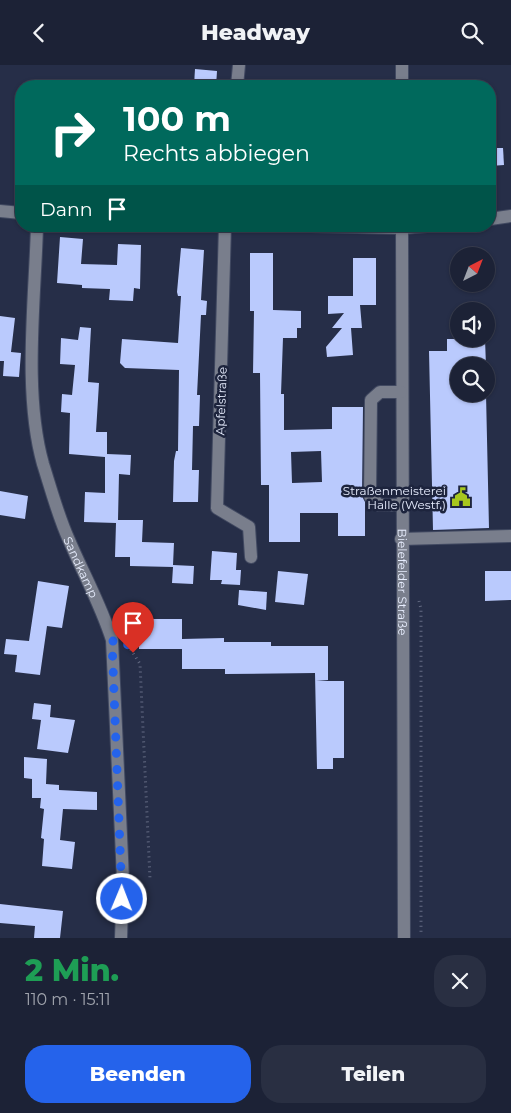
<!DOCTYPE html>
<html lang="de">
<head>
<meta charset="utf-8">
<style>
	body { margin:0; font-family:Montserrat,sans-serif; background:#292f42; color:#f1f3f6; height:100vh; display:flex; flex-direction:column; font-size:19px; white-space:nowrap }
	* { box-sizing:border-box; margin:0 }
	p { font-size:16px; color:#a0a4ad }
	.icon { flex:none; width:28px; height:28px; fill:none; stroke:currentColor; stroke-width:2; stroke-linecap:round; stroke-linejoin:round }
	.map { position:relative; height:873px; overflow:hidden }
	.sheet { display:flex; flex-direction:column; background:#1c2236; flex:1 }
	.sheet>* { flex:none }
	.banner { position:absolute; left:15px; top:15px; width:481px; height:152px; border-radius:20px; box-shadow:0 1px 4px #0004,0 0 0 1px #3a3f51; background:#00695c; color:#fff; overflow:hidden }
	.needle { width:32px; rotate:42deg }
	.controls { position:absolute; left:450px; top:182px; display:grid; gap:10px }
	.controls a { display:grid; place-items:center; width:45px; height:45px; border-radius:50%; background:#1c2236; box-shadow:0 1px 4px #0004,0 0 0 1px #3a3f51; font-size:25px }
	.pin { position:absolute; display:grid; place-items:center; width:42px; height:42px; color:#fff; margin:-51px -21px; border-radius:50% 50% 50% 0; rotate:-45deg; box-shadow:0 0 5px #0007 }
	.pin .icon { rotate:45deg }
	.me { position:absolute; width:55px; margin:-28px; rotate:1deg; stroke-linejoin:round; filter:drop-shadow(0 0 4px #0008) }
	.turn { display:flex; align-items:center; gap:18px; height:105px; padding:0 25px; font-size:22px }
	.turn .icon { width:65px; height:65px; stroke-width:2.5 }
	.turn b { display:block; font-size:35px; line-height:42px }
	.then { display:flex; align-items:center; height:48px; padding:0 25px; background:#0003; gap:10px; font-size:19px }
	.round { display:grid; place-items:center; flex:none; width:52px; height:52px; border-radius:20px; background:#292f42 }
	.overview { display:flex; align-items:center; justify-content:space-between; height:85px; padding:0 25px }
	h1 { font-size:30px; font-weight:800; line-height:38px; color:#1e9e55 }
	.action { display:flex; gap:10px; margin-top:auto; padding:10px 25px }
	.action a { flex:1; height:58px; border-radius:20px; background:#2563eb; color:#fff; font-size:20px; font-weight:800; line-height:58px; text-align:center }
	.action a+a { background:#292f42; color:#f1f3f6 }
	header { display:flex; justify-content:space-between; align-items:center; height:65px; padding:0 25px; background:#1c2236; font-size:22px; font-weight:800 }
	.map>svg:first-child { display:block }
</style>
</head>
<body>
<header><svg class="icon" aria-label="back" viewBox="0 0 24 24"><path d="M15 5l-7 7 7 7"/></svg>Headway<svg class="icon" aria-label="search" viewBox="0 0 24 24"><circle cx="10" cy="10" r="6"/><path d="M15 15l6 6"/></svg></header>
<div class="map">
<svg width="511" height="873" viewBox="0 0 511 873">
	<rect width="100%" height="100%" fill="#262e48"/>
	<g fill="#bacafd" fill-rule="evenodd">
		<polygon points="195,4 217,6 216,21 194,21"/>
		<polygon points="490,83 503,83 504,100 490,101"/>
		<polygon points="60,172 83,174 81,199 117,200 118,179 141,180 140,224 134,223 133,236 109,235 110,224 82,223 82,220 57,218"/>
		<polygon points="181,183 204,185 201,235 207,236 206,250 201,250 197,330 200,330 199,361 193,361 192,405 199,405 198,437 173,437 174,396 176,386 178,386 179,305 125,303 120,298 122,274 178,278 181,231 178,231 177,227"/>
		<path d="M250 188H273V245L301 246V263H297V273H283L281 329H284V365L332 364V342H363L362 431 365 437V471H338V448H300V477H269V420H261L260 308H253L254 246H250ZM321 386 322 417 292 418 291 387Z"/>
		<polygon points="353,193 376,193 376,240 360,240 362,263 351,263 353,290 327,292 326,282 342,263 332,263 344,248 328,249 328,231 353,231"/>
		<polygon points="0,251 15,253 11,287 21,288 19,312 3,311 4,296 0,296"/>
		<polygon points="80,262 91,263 88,317 99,318 96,367 107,367 107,389 131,390 130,410 119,409 118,455 143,455 142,477 174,478 173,500 194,501 193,519 172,518 173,502 130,501 130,492 115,492 116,458 84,457 85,427 105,428 105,392 69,389 70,348 61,347 62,329 72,330 75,300 60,299 61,273 78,275"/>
		<polygon points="447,274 485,274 486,301 459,301 459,329 486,329 489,463 433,465 429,286 447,286"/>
		<polygon points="0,426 28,431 25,454 0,450"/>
		<polygon points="212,486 237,488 236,505 241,505 240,520 221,519 222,515 210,515"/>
		<polygon points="278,506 308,509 304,540 275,537"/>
		<polygon points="485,506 511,506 511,535 485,536"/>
		<polygon points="38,516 69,521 62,563 47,561 40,610 15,607 17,590 4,589 6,574 29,576"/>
		<polygon points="239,525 267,527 266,545 238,540"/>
		<polygon points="139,554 182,554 182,574 224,573 224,577 271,577 271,581 328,581 328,615 316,616 344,616 344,693 333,693 333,704 317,704 315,608 225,609 225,604 182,604 182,584 139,584"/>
		<polygon points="34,638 51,640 50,652 75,655 68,688 37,684 41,655 32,654"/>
		<polygon points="24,692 47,694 46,719 59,720 59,725 97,727 97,745 63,744 60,775 75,777 72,804 42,801 44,774 41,773 44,744 40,743 41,733 32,733 32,714 24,713"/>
		<polygon points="0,839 63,846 60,873 34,873 35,861 0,858"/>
	</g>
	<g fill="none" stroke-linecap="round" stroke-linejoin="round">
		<g stroke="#414961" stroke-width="14">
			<g id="minor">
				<polyline points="402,0 402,21"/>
				<polyline points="237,21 239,0"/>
				<polyline points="0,146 21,148"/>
				<polyline points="490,154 511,151"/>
				<path id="s1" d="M37 161C35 235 23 328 43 399 51 424 58 451 69 475 83 508 101 540 112 575L123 814 121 873"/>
				<polyline points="225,161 217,443 249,462 251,492"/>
				<polyline points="310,161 402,163 427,161"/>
				<path id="s2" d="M402 161 404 873"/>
				<polyline points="401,327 380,327 371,335 370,431 379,440 402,440"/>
				<polyline points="401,474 511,471"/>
			</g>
		</g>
		<g stroke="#646b83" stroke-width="3" stroke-dasharray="1 4" stroke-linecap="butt">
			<polyline points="419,536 421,544 421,870"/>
			<polyline points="128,580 140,599 150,814"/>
		</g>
		<use href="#minor" stroke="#797e8c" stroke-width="12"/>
	</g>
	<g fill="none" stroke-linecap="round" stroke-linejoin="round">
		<polyline stroke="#2563eb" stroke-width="9" stroke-dasharray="0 16.2" points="122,834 112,576 126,577 133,588"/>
	</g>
	<defs>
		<g id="civic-bare" transform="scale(1.5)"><path d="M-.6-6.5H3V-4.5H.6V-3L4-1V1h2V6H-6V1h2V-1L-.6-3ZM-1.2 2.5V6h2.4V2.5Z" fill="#a7c71e" stroke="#1d243d" stroke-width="2.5" paint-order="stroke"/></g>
	</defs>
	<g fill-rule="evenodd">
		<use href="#civic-bare" x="461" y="432"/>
	</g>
	<g text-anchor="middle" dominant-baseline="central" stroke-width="5" stroke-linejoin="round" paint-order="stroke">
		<g font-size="12" fill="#e7edfe" stroke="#1d243d">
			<text transform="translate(221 336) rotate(-88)">Apfelstraße</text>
			<text stroke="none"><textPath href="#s1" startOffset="349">Sandkamp</textPath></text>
			<text stroke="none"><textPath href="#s2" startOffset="356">Bielefelder Straße</textPath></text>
		</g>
		<g font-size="12" fill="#e7edfe" stroke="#1d243d" text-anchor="end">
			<text x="446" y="425">Straßenmeisterei<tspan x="446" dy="14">Halle (Westf.)</tspan></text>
		</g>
	</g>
</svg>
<div class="controls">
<a><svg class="needle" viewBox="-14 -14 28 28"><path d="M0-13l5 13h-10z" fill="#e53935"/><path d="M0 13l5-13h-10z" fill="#a0a4ad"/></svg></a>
<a><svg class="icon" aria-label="sound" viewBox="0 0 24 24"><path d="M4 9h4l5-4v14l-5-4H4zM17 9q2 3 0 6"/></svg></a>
<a><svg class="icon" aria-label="search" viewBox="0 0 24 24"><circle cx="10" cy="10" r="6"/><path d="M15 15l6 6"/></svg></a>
</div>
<div class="pin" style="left:133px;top:588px;background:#d93025"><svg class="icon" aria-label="arrive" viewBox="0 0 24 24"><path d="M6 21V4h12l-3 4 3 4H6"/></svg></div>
<svg class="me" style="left:122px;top:834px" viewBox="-20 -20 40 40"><circle r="17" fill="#2563eb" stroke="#fff" stroke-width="3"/><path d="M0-11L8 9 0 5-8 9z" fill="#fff"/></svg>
<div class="banner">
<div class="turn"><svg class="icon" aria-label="right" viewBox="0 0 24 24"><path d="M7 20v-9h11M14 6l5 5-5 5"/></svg><div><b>100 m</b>Rechts abbiegen</div></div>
<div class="then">Dann<svg class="icon" aria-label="arrive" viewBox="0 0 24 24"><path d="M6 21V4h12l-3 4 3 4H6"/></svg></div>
</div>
</div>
<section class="sheet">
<div class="overview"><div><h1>2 Min.</h1><p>110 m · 15:11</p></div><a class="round"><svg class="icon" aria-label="close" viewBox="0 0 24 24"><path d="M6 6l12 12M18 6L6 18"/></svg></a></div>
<div class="action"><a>Beenden</a><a>Teilen</a></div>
</section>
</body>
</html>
